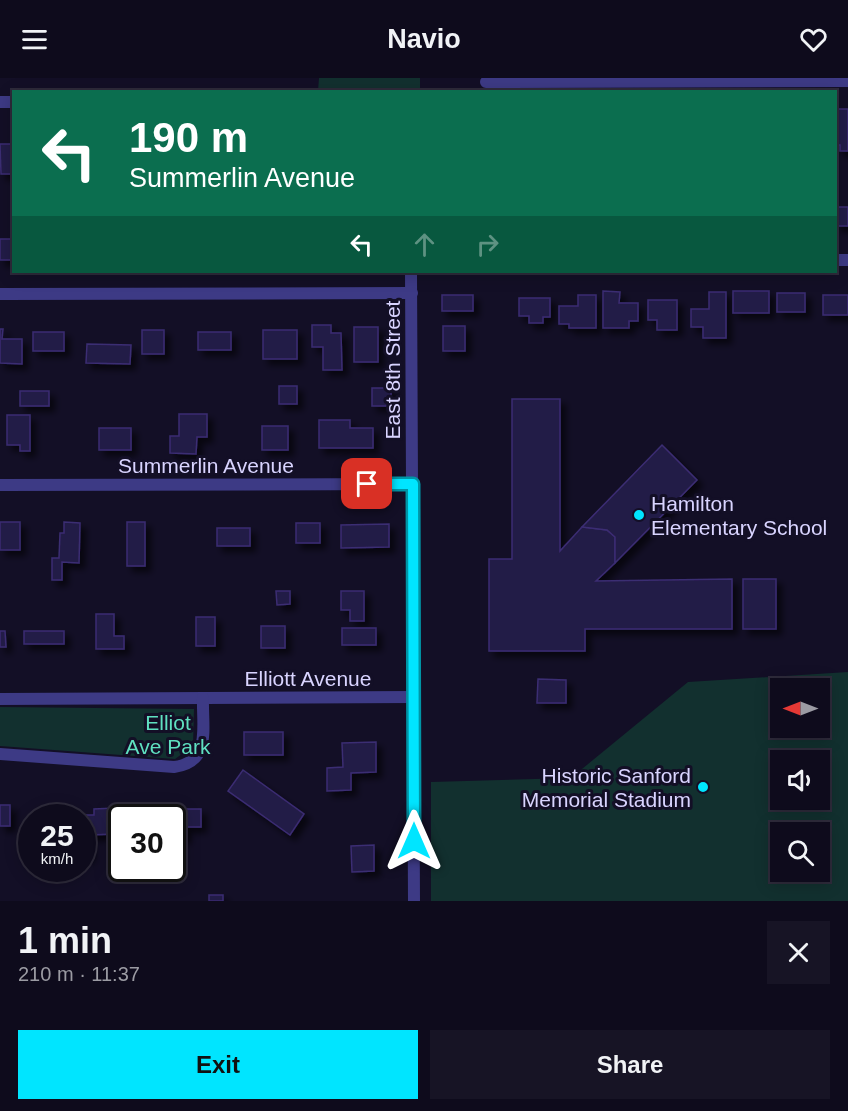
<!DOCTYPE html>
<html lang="en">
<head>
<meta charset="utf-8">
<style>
	body { margin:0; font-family:Arial,sans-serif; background:#171425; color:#f1f3f6; height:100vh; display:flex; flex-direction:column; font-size:22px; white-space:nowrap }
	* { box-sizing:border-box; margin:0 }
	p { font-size:20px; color:#9b9ba3 }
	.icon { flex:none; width:33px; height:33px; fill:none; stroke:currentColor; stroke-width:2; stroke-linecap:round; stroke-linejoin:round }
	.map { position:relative; height:823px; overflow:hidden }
	.panel { display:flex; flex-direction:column; background:#0e0b1c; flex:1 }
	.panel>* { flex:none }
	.banner { position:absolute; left:12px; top:12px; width:825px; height:183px; border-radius:0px; box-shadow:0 3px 15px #0003,0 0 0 2px #2e2b3b; background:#0b6e4f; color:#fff; overflow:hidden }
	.needle { width:39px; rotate:270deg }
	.tools { position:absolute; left:770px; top:600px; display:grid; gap:12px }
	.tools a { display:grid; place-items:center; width:60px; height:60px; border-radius:0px; background:#0e0b1c; box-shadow:0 3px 15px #0003,0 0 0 2px #2e2b3b; font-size:30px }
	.speed { position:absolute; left:18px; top:726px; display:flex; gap:12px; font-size:30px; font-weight:700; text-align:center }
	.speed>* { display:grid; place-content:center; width:78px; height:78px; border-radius:50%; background:#0e0b1c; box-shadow:0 3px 15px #0003,0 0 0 2px #2e2b3b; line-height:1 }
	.speed small { font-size:15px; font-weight:400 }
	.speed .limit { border:3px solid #111; border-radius:9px; background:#fff; color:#111 }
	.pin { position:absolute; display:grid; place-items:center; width:51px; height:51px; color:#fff; margin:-26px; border-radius:12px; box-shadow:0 3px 9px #0006 }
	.me { position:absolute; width:66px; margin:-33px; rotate:0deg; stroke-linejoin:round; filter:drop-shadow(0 0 4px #0008) }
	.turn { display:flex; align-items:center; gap:21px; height:126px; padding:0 18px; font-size:27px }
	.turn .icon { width:78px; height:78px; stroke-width:2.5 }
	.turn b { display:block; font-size:42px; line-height:51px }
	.lanes { display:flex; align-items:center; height:57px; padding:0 18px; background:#0003; justify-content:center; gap:30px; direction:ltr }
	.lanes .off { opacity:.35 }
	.round { display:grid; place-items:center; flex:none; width:63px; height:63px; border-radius:0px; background:#171425 }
	.head { display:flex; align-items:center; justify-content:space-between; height:102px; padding:0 18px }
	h1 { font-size:36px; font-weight:700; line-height:45px }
	.cta { display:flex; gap:12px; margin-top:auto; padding:12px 18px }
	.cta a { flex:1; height:69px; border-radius:0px; background:#00e5ff; color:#111; font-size:24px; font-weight:700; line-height:69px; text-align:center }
	.cta a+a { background:#171425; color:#f1f3f6 }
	header { display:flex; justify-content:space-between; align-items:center; height:78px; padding:0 18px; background:#0e0b1c; font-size:27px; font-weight:700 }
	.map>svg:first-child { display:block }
</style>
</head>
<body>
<header><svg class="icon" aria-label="menu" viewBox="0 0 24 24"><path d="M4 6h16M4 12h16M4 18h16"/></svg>Navio<svg class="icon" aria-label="heart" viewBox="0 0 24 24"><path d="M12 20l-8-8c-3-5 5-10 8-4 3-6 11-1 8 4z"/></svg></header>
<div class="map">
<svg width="848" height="823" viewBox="0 0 848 823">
	<defs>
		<filter id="shadow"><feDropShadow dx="5.5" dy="5.5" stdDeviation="3" flood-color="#0009"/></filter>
	</defs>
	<rect width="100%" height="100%" fill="#130f26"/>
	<g fill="#12302f" fill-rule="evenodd">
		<polygon points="319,0 420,0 420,13 318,13"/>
		<path d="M848 594V823H431V704L571 700 688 604ZM780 610H819V650H780ZM780 682H819V722H780ZM780 754H819V794H780Z"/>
		<polygon points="0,629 194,631 193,668 175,681 0,668"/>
	</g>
	<g fill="#241b47" stroke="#3b2d73" stroke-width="1.5" filter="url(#shadow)">
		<polygon points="836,31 848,31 848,73 840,73 840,67 836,67"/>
		<polygon points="0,66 14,66 14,96 1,96"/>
		<rect x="836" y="129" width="12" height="19"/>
		<rect x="0" y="161" width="14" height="21"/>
		<polygon points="603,213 620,214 619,225 638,225 638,243 629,243 629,250 603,250"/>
		<rect x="733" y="213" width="36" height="22"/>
		<polygon points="709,214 726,214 726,260 703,260 703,249 691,249 691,231 709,231"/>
		<rect x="777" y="215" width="28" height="19"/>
		<rect x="442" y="217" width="31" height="16"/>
		<polygon points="578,217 596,217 596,250 569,250 569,246 559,246 559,228 578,228"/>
		<rect x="823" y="217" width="25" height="20"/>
		<polygon points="519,220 550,220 550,239 543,239 543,245 529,245 529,238 519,238"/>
		<polygon points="648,222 677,222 677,252 657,252 657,242 648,242"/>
		<polygon points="312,247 331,247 331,255 341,255 342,292 323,292 323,269 312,269"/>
		<rect x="443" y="248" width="22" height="25"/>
		<rect x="354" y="249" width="24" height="35"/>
		<polygon points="0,251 3,251 2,261 22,261 22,286 0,285"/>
		<rect x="142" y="252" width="22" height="24"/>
		<rect x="263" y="252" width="34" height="29"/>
		<rect x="33" y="254" width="31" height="19"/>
		<rect x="198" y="254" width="33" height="18"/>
		<polygon points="87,266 131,267 130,286 86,285"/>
		<rect x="279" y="308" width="18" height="18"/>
		<rect x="372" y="310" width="19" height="18"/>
		<rect x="20" y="313" width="29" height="15"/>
		<polygon points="512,321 560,321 560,473 582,449 607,452 615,459 615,485 596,503 732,501 732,551 585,551 585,573 489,573 489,481 512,481"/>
		<polygon points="179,336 207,336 207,359 197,359 196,376 170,375 170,358 179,358"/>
		<polygon points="7,337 30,337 30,373 20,373 20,367 7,367"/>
		<polygon points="319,342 350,342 350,350 373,350 373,370 319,370"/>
		<rect x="262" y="348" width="26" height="24"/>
		<rect x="99" y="350" width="32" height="22"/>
		<polygon points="662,367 697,402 615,485 615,459 607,452 582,449"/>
		<rect x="0" y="444" width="20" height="28"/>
		<polygon points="64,444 80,445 79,485 62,484 62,502 52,502 52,480 59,480 60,455 64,455"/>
		<rect x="127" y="444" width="18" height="44"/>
		<rect x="296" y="445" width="24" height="20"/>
		<polygon points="389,446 389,469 341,470 341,447"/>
		<rect x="217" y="450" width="33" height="18"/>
		<rect x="743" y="501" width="33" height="50"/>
		<polygon points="276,513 290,513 290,526 277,527"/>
		<polygon points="341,513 364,513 364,543 350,543 350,532 341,532"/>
		<polygon points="96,536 114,536 114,558 124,558 124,571 96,571"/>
		<rect x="196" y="539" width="19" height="29"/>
		<rect x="261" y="548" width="24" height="22"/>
		<rect x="342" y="550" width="34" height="17"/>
		<polygon points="0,553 5,553 6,569 0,569"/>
		<rect x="24" y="553" width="40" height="13"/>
		<polygon points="538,601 566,602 566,625 537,625"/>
		<rect x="244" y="654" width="39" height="23"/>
		<polygon points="376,664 376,694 351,695 351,712 327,713 327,690 343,689 342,665"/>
		<polygon points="243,692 304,736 290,757 228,713"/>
		<rect x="0" y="727" width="10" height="21"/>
		<polygon points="116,730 116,756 88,757 89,778 82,778 82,740 72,740 72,737 94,737 94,731"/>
		<polygon points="166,731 201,731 201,749 185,749 185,760 172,760 172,740 166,740"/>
		<polygon points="374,767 374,793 352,794 351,768"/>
		<rect x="209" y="817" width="14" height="6"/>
	</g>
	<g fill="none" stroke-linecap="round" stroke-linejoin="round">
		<g stroke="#3d3a85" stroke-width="12">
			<polyline points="486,4 848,3"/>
			<polyline points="0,24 14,24"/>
			<polyline points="836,182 848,182"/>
			<polyline points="411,194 414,823"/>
			<polyline points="0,216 412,215"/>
			<polyline points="0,407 413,406"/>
			<polyline points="0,621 413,619"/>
			<path d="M0 676 174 689C212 684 202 650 203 620"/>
		</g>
	</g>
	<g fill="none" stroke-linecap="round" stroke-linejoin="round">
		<g stroke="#0095a6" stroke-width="15">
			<polyline id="route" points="367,406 413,406 414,763"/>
		</g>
		<use href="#route" stroke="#00e5ff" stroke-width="10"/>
	</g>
	<g fill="#00e5ff" stroke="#130f26" stroke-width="2">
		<circle cx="639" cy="437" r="6"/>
		<circle cx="703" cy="709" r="6"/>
	</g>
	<g text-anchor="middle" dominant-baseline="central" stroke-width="6" stroke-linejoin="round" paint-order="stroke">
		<g font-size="21" fill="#d9d4ff" stroke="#130f26">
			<text transform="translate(392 292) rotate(-90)">East 8th Street</text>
			<text x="206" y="387">Summerlin Avenue</text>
			<text x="308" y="600">Elliott Avenue</text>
		</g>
		<g font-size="21" fill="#d9d4ff" stroke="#130f26" text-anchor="start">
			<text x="651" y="425">Hamilton<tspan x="651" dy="24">Elementary School</tspan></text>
			<text x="691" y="697" text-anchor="end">Historic Sanford<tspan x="691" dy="24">Memorial Stadium</tspan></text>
		</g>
		<g font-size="21" fill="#5fe0c0" stroke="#130f26">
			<text x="168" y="644">Elliot<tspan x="168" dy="24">Ave Park</tspan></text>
		</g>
	</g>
</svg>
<div class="tools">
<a><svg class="needle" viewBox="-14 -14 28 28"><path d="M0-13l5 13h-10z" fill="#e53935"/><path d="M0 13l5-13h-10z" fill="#9b9ba3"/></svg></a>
<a><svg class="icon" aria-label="sound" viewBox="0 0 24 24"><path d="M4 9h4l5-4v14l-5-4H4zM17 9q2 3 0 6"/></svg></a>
<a><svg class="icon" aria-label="search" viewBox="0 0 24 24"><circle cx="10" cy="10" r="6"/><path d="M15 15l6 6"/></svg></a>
</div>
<div class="speed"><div>25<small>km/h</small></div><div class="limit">30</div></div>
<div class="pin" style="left:367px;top:406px;background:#d93025"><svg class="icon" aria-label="arrive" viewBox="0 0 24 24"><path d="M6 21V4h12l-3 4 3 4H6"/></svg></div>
<svg class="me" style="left:414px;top:763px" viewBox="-20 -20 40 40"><path d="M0-17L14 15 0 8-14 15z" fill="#00e5ff" stroke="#fff" stroke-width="4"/></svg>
<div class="banner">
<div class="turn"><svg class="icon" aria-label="left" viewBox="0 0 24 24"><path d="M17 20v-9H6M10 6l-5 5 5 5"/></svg><div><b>190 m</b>Summerlin Avenue</div></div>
<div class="lanes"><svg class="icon" aria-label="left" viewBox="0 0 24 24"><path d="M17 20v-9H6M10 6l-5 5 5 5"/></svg><svg class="icon off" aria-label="ahead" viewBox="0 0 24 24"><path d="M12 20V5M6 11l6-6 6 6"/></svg><svg class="icon off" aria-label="right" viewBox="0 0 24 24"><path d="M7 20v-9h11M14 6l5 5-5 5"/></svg></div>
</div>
</div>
<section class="panel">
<div class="head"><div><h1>1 min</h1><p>210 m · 11:37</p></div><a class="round"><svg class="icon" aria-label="close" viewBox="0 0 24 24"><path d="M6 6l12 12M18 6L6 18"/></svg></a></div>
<div class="cta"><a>Exit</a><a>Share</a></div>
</section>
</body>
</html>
